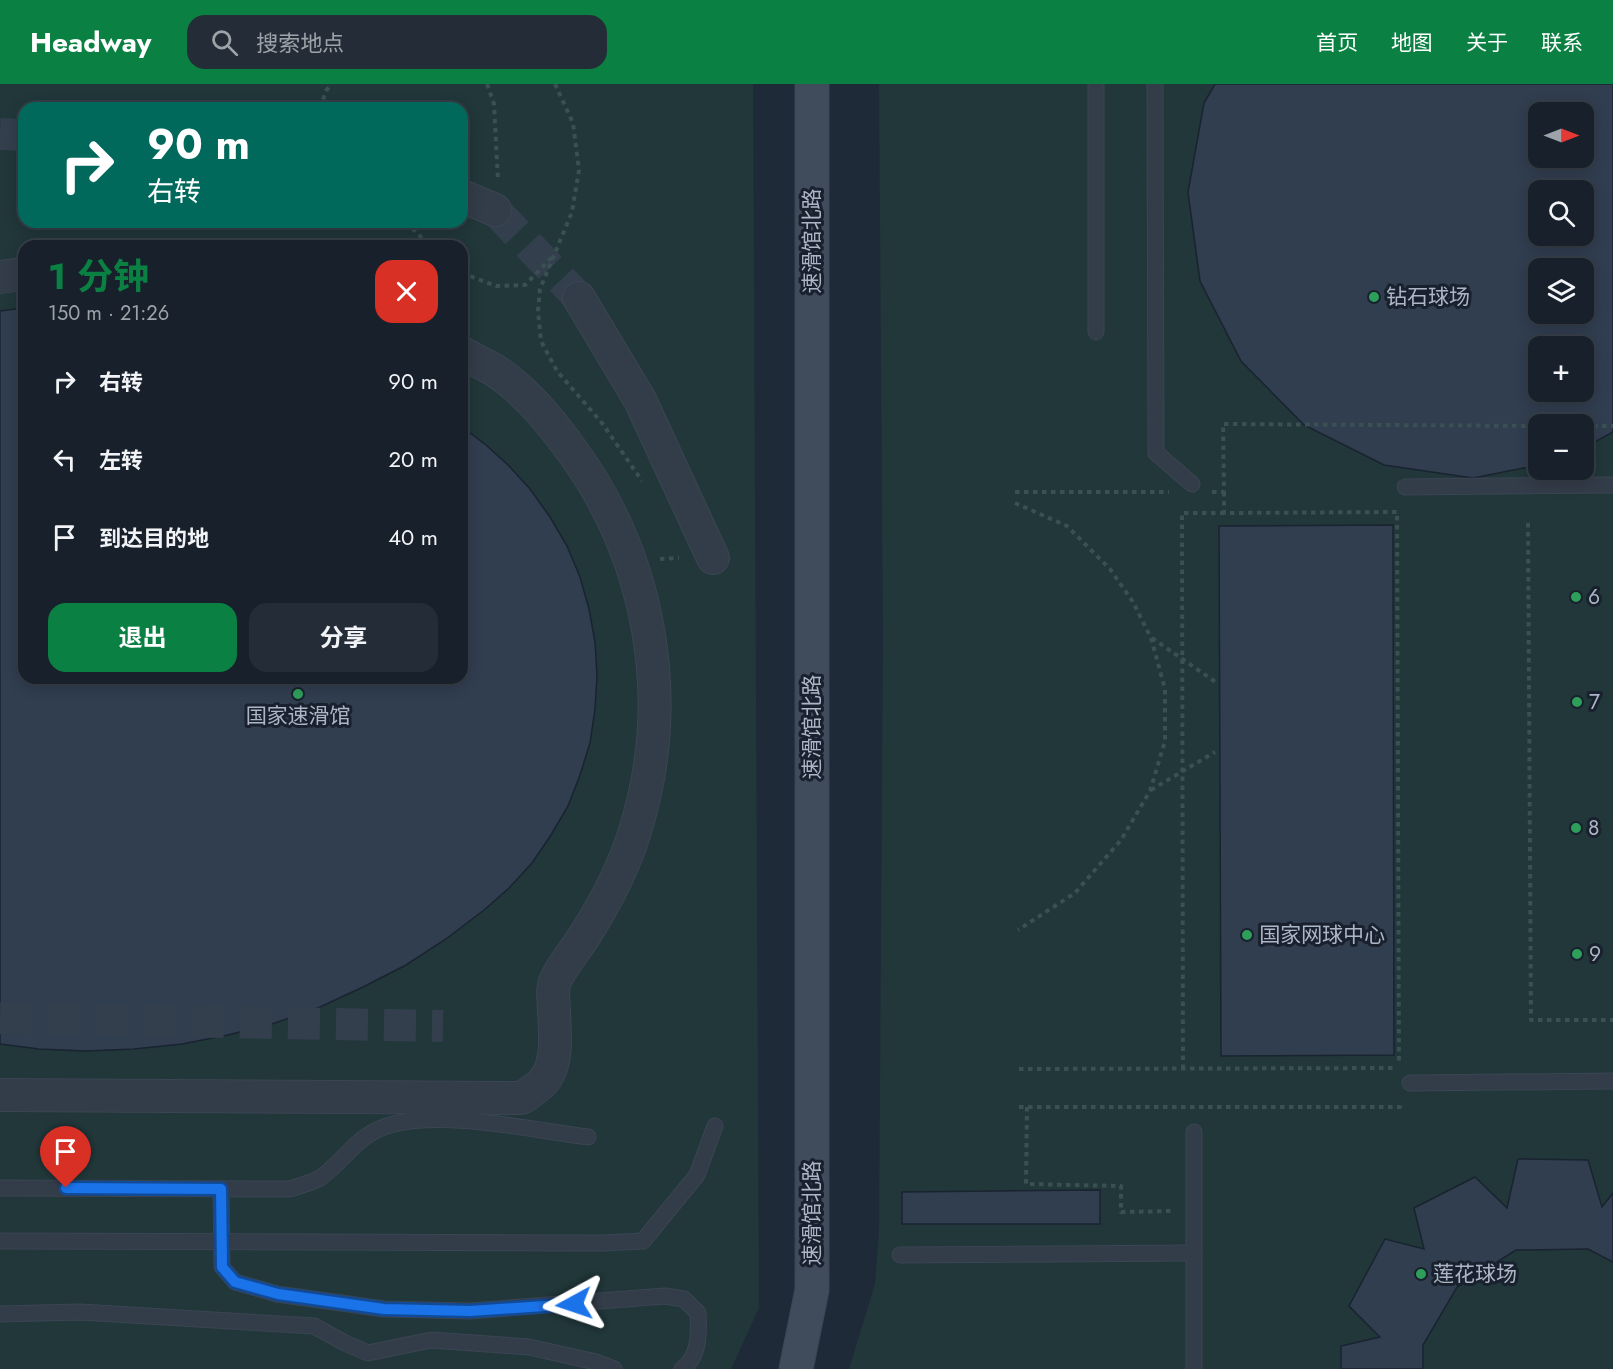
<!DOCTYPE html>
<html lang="zh">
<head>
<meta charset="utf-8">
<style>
	body { margin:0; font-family:Jost,"Noto Sans SC",sans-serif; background:#242d37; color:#f1f3f6; height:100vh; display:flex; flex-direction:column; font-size:22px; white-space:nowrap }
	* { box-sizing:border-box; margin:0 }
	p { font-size:20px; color:#9ea3a9 }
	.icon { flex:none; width:33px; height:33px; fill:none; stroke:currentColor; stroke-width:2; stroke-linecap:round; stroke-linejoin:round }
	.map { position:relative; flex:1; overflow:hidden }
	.side { position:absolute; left:18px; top:156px; width:450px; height:444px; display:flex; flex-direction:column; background:#17202b; border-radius:18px; box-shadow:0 3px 15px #0003,0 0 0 2px #363e47 }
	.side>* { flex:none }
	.guide { position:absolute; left:18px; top:18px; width:450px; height:126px; border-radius:18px; box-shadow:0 3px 15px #0003,0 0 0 2px #363e47; background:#00695c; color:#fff; overflow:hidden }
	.needle { width:39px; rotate:90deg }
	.controls { position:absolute; left:1528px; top:18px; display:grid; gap:12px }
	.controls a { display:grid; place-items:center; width:66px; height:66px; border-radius:12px; background:#17202b; box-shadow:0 3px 15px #0003,0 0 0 2px #363e47; font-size:30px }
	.pin { position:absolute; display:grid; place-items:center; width:51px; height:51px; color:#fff; margin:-62px -26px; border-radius:50% 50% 50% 0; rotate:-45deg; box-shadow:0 0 6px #0007 }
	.pin .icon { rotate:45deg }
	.me { position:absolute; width:66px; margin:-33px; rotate:265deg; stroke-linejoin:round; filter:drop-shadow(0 0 4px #0008) }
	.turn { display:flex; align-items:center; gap:21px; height:126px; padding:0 30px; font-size:27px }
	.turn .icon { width:78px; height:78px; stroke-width:2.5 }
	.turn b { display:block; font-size:42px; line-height:51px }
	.round { display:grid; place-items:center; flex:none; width:63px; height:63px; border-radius:18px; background:#242d37 }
	.overview { display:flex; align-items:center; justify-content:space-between; height:102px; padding:0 30px }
	h1 { font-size:36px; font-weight:700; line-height:45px; color:#0b8043 }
	.primary-button { display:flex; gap:12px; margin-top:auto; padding:12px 30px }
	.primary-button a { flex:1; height:69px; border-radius:18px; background:#0b8043; color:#fff; font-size:24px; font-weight:700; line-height:69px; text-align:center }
	.primary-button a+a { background:#242d37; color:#f1f3f6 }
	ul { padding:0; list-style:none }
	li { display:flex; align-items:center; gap:18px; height:78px; padding:0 30px }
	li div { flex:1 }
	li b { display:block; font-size:22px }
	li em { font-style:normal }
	header { display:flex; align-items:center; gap:36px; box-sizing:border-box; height:84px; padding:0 30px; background:#0b8043; color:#fff }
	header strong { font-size:28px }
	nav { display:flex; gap:33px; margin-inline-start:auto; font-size:21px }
	.search { width:420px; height:54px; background:#242d37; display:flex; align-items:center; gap:15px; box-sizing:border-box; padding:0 21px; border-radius:18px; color:#9ea3a9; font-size:22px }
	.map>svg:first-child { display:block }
</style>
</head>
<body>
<header>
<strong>Headway</strong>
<div class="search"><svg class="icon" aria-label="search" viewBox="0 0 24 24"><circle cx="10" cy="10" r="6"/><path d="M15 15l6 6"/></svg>搜索地点</div>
<nav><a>首页</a><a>地图</a><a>关于</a><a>联系</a></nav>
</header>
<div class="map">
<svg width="1613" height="1285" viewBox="0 0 1613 1285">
	<rect width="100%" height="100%" fill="#1f2a39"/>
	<g fill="#21373a" fill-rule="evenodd">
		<path d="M0 0H753L759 1224 731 1285H0ZM24 24H462V138H24ZM24 162H462V594H24Z"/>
		<path d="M879 0H1613V1285H849L875 1200 879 1147 883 555ZM1539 28H1584V74H1539ZM1539 106H1584V152H1539ZM1539 184H1584V230H1539ZM1539 262H1584V308H1539ZM1539 340H1584V386H1539Z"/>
	</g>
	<g fill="#313e50" stroke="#1a2330" stroke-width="1.5" fill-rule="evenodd">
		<path d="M1215 0H1613V348L1584 364V340H1539V381L1473 394 1384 381 1304 341 1241 277 1200 197 1188 108 1204 19ZM1539 28H1584V74H1539ZM1539 106H1584V152H1539ZM1539 184H1584V230H1539ZM1539 262H1584V308H1539Z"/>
		<polygon points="24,224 24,594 462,594 462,343 486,361 508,381 530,405 550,433 567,462 580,493 589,525 595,558 597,592 595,625 590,659 580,691 568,722 551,751 532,779 509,804 484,826 446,855 406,881 363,903 320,923 275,939 228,951 182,960 134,965 86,967 39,965 0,960 0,227"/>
		<polygon points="1393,441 1394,971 1221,972 1219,442"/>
		<polygon points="1518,1075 1588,1076 1602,1123 1613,1109 1613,1178 1588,1165 1516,1166 1457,1203 1423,1261 1423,1285 1341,1285 1341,1262 1380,1253 1349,1222 1385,1155 1424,1165 1414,1124 1475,1093 1507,1124"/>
		<polygon points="1100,1106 1100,1140 902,1140 902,1108"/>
	</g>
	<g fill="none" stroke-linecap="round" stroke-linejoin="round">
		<g stroke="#343f4e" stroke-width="32" stroke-dasharray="32 16" stroke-linecap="butt">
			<polyline points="0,50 24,51"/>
			<polyline points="495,126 579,214"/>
			<polyline points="0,934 443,942"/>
		</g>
		<g stroke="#3c4553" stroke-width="17">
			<g id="lane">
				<polyline points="1096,0 1096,248"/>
				<polyline points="1155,0 1156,369 1192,400"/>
				<polyline points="1405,403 1613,401"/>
				<polyline points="1410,999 1613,997"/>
				<path d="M0 1104 290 1105C299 1102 311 1099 320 1094 342 1079 357 1052 384 1043 434 1024 533 1046 588 1053"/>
				<path d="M221 1105 222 1183 235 1198 277 1210 384 1225 470 1227 665 1212 684 1215 698 1229C699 1248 700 1273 682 1285"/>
				<polyline points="0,1157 601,1159 643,1157 697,1091 715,1042"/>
				<polyline points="900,1171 1194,1169"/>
				<polyline points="0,1230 80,1228 314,1242 345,1259 368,1269 431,1256 529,1263 596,1278 614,1285"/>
				<polyline points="1194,1285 1194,1048"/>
			</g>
		</g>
		<g stroke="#3c4553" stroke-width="34">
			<g id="street">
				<polyline points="462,112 495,126"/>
				<polyline points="0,193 24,190"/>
				<polyline points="579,214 640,316 713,474"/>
				<path d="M0 1011 522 1014C529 1009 541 1002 546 994 558 977 555 948 554 928 554 920 552 909 554 901 556 890 578 862 585 851 605 819 623 786 634 750 677 616 651 471 567 360 548 334 521 303 494 286 484 280 473 275 462 269"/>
			</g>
		</g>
		<g stroke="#3c4553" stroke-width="35">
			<polyline id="secondary" points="796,1285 812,1206 812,0"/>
		</g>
		<g stroke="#3a5052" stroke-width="4" stroke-dasharray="4.5 4.5" stroke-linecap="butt">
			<polyline points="487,0 494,20 498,97"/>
			<polyline points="555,0 573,39 579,86 572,128 540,205 538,227 541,257 557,287 602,339 642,397"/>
			<polyline points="320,24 326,7 331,0"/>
			<polyline points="406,138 430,162"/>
			<polyline points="462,189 496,202 525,201 553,172"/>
			<polyline points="1584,342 1613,342"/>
			<polyline points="1015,408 1169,408"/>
			<polyline points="1212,408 1224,408 1223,340 1539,342"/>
			<polyline points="1224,408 1224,429 1397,428 1399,981"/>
			<polyline points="1015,419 1067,442 1110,485 1133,518 1151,554 1165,605 1165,657 1150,707 1121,756 1075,809 1018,846"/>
			<polyline points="1528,439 1531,936 1613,936"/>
			<polyline points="660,475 679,474"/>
			<polyline points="1152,554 1217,599"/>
			<polyline points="1151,706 1215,668"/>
			<polyline points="1019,985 1395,984"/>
			<polyline points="1183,985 1182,429 1224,429"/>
			<polyline points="1019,1023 1400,1023 1400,1018"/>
			<polyline points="1027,1023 1026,1100 1121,1102 1121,1128 1172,1127"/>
		</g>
		<use href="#lane" stroke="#333c49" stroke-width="15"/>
		<use href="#street" stroke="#333c49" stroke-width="32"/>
		<use href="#secondary" stroke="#404b5c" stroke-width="33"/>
	</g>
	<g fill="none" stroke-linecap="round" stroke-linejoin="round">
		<g stroke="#114b97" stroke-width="15">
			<polyline id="route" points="66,1104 221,1105 222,1183 235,1198 278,1210 384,1225 470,1227 574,1220"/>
		</g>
		<use href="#route" stroke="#1a73e8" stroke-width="10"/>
	</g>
	<g fill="#2e9e5b" stroke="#18212d" stroke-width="2">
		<circle cx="1374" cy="213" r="6"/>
		<circle cx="1576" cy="513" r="6"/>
		<circle cx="298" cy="610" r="6"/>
		<circle cx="1577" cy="618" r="6"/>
		<circle cx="1576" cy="744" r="6"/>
		<circle cx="1247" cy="851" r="6"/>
		<circle cx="1577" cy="870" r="6"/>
		<circle cx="1421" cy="1190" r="6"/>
	</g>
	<g text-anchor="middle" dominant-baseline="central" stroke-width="6" stroke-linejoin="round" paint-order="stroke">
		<g font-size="21" fill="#adb6c6" stroke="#18212d">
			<text transform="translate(812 157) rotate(-90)">速滑馆北路</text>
			<text transform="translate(812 643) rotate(-90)">速滑馆北路</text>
			<text transform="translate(812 1129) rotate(-90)">速滑馆北路</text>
		</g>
		<g font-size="21" fill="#adb6c6" stroke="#18212d" text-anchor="start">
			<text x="1386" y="213">钻石球场</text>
			<text x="1588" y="513">6</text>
			<text x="1589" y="618">7</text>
			<text x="298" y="632" text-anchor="middle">国家速滑馆</text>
			<text x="1588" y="744">8</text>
			<text x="1259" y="851">国家网球中心</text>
			<text x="1589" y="870">9</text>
			<text x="1433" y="1190">莲花球场</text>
		</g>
	</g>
</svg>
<div class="controls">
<a><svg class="needle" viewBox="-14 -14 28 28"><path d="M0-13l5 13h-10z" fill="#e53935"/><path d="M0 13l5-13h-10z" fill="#9ea3a9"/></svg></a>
<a><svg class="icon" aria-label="search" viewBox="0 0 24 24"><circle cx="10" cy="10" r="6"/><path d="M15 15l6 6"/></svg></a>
<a><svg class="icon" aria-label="layers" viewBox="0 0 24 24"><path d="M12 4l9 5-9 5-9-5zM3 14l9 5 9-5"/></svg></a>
<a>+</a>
<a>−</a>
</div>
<div class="pin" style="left:66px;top:1104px;background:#d93025"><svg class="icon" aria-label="arrive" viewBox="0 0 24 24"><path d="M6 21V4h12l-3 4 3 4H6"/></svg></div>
<svg class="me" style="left:574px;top:1220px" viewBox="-20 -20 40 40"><path d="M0-17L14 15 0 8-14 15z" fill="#1a73e8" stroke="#fff" stroke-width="4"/></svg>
<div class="guide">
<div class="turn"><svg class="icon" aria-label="right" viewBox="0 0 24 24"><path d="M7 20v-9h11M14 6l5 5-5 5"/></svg><div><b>90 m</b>右转</div></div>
</div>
<section class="side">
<div class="overview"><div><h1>1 分钟</h1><p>150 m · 21:26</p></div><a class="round" style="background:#d93025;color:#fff"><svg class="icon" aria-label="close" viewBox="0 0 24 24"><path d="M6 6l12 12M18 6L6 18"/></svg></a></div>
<ul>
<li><svg class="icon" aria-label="right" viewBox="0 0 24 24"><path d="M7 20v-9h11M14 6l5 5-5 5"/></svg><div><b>右转</b></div><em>90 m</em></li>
<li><svg class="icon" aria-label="left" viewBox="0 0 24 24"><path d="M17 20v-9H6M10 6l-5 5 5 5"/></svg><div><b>左转</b></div><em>20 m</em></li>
<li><svg class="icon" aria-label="arrive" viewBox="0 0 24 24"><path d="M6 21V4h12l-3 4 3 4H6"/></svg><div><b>到达目的地</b></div><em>40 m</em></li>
</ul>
<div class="primary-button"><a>退出</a><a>分享</a></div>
</section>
</div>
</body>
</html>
